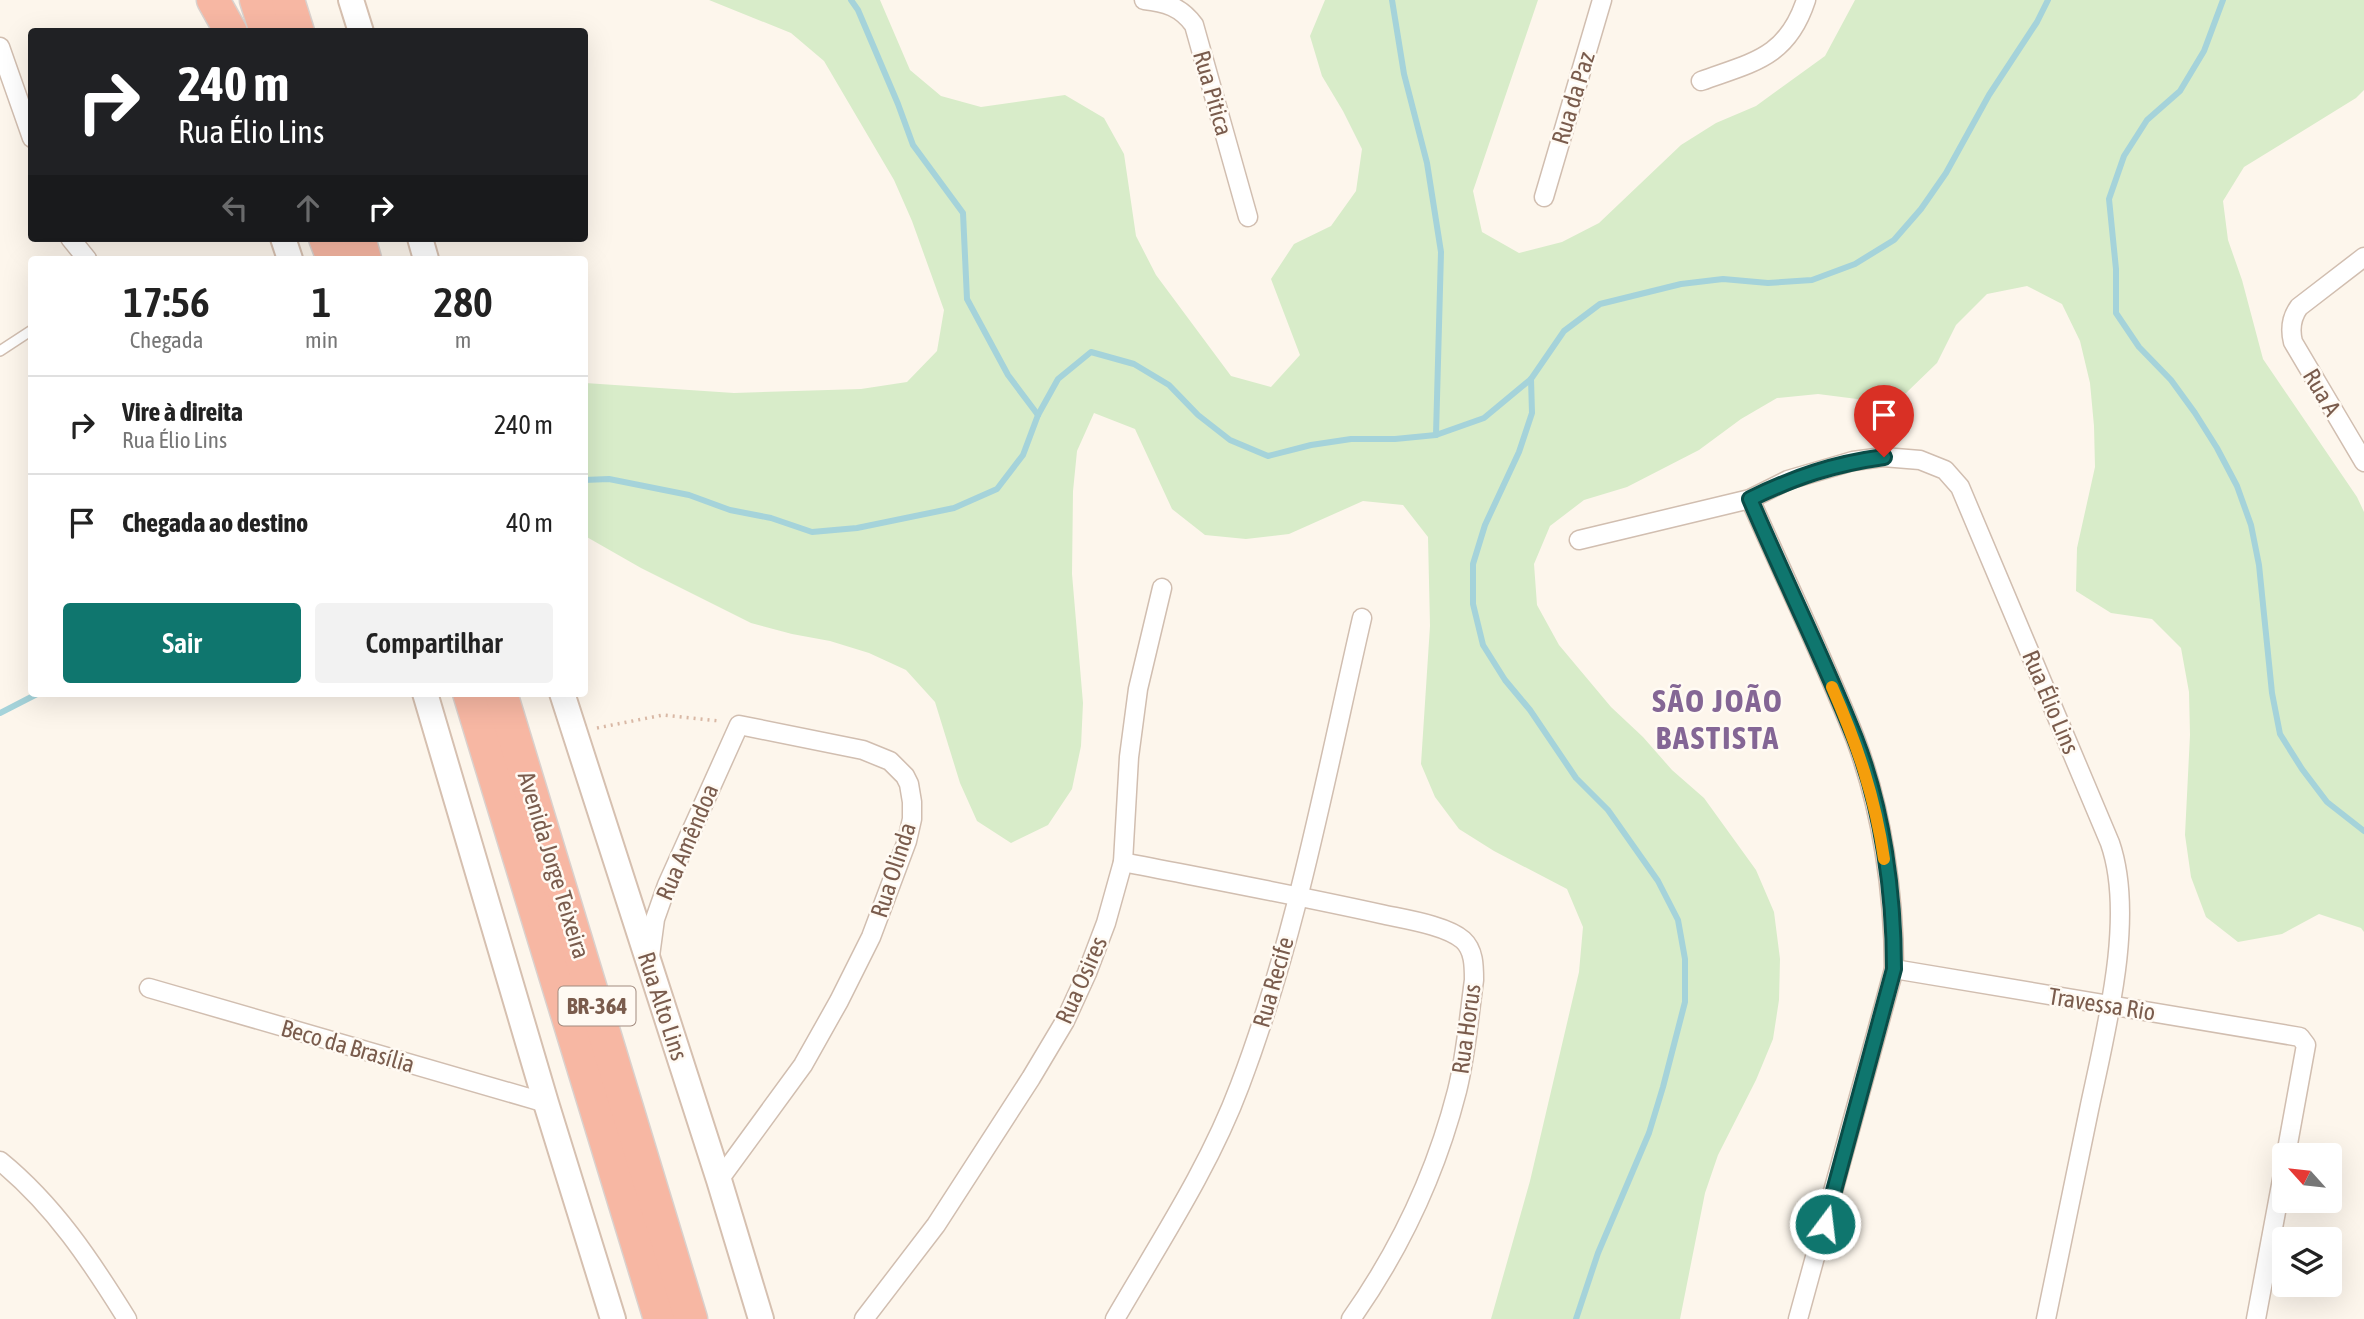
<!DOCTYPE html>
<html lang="pt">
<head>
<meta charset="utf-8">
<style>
	body { margin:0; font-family:"Asap Condensed",sans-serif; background:#f2f2f2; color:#222; height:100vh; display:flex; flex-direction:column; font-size:26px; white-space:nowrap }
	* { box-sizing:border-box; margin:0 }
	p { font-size:23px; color:#767676 }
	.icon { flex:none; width:38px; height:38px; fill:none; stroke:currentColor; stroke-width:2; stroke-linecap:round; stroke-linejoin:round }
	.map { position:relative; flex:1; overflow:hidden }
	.panel { position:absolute; left:28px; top:256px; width:560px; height:441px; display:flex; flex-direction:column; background:#fff; border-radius:7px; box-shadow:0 7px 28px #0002 }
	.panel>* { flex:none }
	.banner { position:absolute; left:28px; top:28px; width:560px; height:214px; border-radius:7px; box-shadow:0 7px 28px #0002; background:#202124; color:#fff; overflow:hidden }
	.needle { width:46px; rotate:297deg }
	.tools { position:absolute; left:2272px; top:1143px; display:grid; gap:14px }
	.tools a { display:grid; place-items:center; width:70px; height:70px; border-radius:7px; background:#fff; box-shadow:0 7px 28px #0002; font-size:35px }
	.pin { position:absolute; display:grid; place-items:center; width:60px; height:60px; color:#fff; margin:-72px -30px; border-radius:50% 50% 50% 0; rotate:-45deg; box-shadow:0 0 7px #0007 }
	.pin .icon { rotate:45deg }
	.me { position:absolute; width:77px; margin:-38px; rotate:15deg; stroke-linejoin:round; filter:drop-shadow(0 0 5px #0008) }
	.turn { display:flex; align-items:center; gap:24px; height:147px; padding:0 35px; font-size:32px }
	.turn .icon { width:91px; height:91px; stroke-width:2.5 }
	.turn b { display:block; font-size:49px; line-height:60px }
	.lanes { display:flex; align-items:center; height:66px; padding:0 35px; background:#0003; justify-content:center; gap:35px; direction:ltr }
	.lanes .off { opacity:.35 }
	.eta { display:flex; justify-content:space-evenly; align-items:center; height:119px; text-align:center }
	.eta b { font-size:42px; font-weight:600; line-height:49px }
	.cta { display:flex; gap:14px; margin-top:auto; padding:14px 35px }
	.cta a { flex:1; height:80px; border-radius:7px; background:#0f766e; color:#fff; font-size:28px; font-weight:600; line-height:80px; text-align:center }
	.cta a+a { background:#f2f2f2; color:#222 }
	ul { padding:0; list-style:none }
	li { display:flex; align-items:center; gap:21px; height:98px; padding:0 35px; border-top:2px solid #e0e0e0 }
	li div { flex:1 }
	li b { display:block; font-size:26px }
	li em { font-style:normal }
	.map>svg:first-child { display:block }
</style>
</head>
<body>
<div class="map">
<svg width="2364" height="1319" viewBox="0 0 2364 1319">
	<rect width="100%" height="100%" fill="#fdf6ec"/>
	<polygon fill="#d8ecc9" points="709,0 880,0 910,70 941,96 981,107 1065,95 1104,118 1124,154 1136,236 1156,275 1231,376 1271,387 1300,355 1271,279 1294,244 1331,226 1356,191 1362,149 1343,111 1322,76 1310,36 1325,0 1538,0 1473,191 1482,232 1519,253 1562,242 1599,223 1681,145 1716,123 1756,106 1825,56 1855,0 2364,0 2364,90 2356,98 2244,167 2223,201 2228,240 2242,280 2263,359 2357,497 2364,512 2364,932 2361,928 2319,914 2282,934 2238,942 2206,917 2191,877 2185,835 2190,735 2189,692 2181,648 2152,619 2111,613 2076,591 2077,548 2095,467 2094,426 2090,383 2080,341 2062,304 2027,286 1987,294 1956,325 1937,363 1906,393 1865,400 1818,394 1777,398 1741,419 1699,450 1627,487 1584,500 1550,526 1534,564 1537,605 1559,645 1611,707 1643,737 1672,770 1704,798 1756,870 1774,912 1780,959 1779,1000 1773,1039 1756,1080 1718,1155 1705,1193 1680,1319 1491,1319 1530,1181 1579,972 1583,927 1567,889 1494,851 1459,829 1435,797 1421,764 1430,626 1428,537 1403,505 1363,501 1289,534 1246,539 1205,535 1172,509 1135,429 1094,413 1077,451 1073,491 1072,574 1083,703 1081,746 1072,789 1048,825 1011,843 977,821 960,783 935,702 906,670 869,653 830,641 792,634 751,623 641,568 585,536 585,383 734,393 861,389 907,382 937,351 944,310 912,221 894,180 824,61 791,33"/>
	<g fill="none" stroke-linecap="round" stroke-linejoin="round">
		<g stroke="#a5d3da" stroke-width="6">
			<polyline points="851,0 858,10 898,104 913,145 963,213 967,299 1008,375 1038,415"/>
			<polyline points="1392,0 1404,74 1427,163 1441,252 1436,435"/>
			<polyline points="2223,0 2204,51 2180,91 2147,120 2124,156 2109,199 2116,269 2116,313 2139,347 2171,380 2195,413 2217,448 2237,486 2251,525 2259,565 2272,693 2280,734 2302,769 2327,802 2364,831"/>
			<polyline points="1531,379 1532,413 1519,452 1485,525 1473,564 1473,604 1483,645 1505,680 1530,710 1576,778 1608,810 1658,881 1678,920 1685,959 1685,1002 1663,1087 1649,1133 1598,1253 1576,1319"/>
			<polyline points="584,480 609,479 689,495 730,510 771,518 812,532 857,528 954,508 997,489 1023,455 1038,415 1058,379 1091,352 1134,364 1169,385 1198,415 1230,440 1268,456 1311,445 1351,439 1395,439 1436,435 1484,418 1531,379 1564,331 1600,304 1681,284 1723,279 1768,283 1812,280 1855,264 1894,240 1921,209 1946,173 1989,95 2037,22 2048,0"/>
			<polyline points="0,713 39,693"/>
		</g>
		<g stroke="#d1beb0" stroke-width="12">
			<polyline id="lane" points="0,351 32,330"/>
		</g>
		<g stroke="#d1beb0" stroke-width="21">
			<g id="street">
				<path d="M1144 0C1165 2 1181 7 1194 25L1248 217"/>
				<polyline points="0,47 32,138"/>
				<path d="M1701 81C1753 62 1787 58 1806 0"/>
				<polyline points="1544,197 1602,0"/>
				<polyline points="70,238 87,259"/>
				<path d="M2364 257 2299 307C2291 318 2290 330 2293 342L2364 462"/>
				<path d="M1750 499C1785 579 1823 657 1855 738 1882 810 1894 893 1894 969L1798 1319"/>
				<path d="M1579 540 1750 499 1788 480 1853 461 1883 457 1920 460 1945 470 1960 487 2110 843C2136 918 2105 1033 2089 1110 2075 1180 2060 1249 2046 1319"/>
				<path d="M1123 862C1209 879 1295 895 1381 914 1403 919 1446 925 1463 940 1474 950 1474 966 1474 980 1469 1017 1466 1055 1457 1091 1436 1173 1399 1251 1351 1319"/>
				<polyline points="650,956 655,919 667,885 739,725 863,750 890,761 905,776 909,784 912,802 912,819 907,841 871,937 839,1001 803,1065 719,1180"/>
				<polyline points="1894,969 2300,1037 2306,1045 2286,1155"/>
				<polyline points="149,988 546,1103"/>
				<path d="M0 1161C54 1205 91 1261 127 1319"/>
				<polyline points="864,1319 936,1225 1031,1078 1065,1021 1087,973 1106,923 1123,862 1129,757 1138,689 1162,588"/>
				<path d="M1115 1319C1159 1243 1209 1168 1240 1085 1297 935 1326 774 1362 618"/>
				<polyline points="2256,1319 2284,1169"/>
			</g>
		</g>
		<g stroke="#d6c0b0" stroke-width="28">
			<g id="secondary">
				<polyline points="351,0 361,32"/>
				<polyline points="283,238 290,259"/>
				<polyline points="420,238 426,259"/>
				<polyline points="425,693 546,1103 613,1319"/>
				<polyline points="562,693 719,1180 761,1319"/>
			</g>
		</g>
		<g stroke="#dad1cd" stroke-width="35">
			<g id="highway">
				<polyline points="213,0 231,32"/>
				<polyline points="256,0 266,32"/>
				<polyline points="288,0 298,32"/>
				<polyline points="325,238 333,259"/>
				<polyline points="359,238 365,259"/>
				<polyline points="469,693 660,1319"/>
				<polyline points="501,693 691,1319"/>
			</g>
		</g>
		<polyline stroke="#d9b8a5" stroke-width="3.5" stroke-dasharray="2 5" stroke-linecap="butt" points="597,728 663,715 720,721"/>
		<use href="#lane" stroke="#fff" stroke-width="9"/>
		<use href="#street" stroke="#fff" stroke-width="18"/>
		<use href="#secondary" stroke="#fff" stroke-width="24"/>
		<use href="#highway" stroke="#f7b7a3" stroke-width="32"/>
	</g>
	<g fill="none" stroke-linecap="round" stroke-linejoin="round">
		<g stroke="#0a4d48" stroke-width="18">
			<path id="route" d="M1825 1224 1894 969C1894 893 1883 810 1855 738 1823 657 1784 579 1750 499 1795 477 1833 464 1884 457"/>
		</g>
		<use href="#route" stroke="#0f766e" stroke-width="12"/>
		<path stroke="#f59e0b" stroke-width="12" d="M1832 687C1857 744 1875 797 1884 859"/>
	</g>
	<g text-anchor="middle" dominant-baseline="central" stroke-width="5" stroke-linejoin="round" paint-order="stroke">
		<rect fill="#fffaf3" stroke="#a28b7f" stroke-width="2" x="558.5" y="986.5" width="77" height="39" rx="5"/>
		<g font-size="23" font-weight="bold" fill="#7a5c4d">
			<text x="597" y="1006">BR-364</text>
		</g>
		<g font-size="24" fill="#7a5c4d" stroke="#fffaf3">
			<text transform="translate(1213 93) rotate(74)">Rua Pitica</text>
			<text transform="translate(1573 98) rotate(-73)">Rua da Paz</text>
			<text transform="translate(2322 392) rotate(59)">Rua A</text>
			<text transform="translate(2051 702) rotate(67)">Rua Élio Lins</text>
			<text transform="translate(687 842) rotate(-67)">Rua Amêndoa</text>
			<text transform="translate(554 865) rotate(73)">Avenida Jorge Teixeira</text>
			<text transform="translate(893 870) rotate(-72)">Rua Olinda</text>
			<text transform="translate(1081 980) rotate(-66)">Rua Osires</text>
			<text transform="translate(1273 982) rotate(-74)">Rua Recife</text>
			<text transform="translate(2102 1004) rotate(9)">Travessa Rio</text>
			<text transform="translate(663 1006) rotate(72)">Rua Alto Lins</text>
			<text transform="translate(1466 1029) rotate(-82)">Rua Horus</text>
			<text transform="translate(348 1046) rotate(16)">Beco da Brasília</text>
		</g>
		<g font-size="32" font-weight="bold" letter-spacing="2" fill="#846695" stroke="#fffaf3">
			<text x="1718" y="700">SÃO JOÃO<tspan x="1718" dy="37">BASTISTA</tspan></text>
		</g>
	</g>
</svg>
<div class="tools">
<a><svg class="needle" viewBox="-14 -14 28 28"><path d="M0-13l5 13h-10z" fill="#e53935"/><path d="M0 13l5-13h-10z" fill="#767676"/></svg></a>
<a><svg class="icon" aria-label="layers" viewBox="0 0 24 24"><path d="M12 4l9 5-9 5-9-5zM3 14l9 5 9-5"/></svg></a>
</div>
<div class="pin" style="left:1884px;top:457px;background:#d93025"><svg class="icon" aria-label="arrive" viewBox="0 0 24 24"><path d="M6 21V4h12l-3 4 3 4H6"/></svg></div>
<svg class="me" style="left:1825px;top:1224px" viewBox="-20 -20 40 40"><circle r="17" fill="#0f766e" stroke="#fff" stroke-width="3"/><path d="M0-11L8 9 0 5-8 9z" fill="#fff"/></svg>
<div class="banner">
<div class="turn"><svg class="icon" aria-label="right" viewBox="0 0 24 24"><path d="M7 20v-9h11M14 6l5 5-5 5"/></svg><div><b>240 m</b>Rua Élio Lins</div></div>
<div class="lanes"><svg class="icon off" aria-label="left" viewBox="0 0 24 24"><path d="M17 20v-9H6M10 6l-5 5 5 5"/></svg><svg class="icon off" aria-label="ahead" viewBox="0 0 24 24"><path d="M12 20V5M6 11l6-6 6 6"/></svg><svg class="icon" aria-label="right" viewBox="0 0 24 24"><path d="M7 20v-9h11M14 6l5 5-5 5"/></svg></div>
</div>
<section class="panel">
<div class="eta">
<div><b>17:56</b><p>Chegada</p></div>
<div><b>1</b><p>min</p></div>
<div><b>280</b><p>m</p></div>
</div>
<ul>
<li><svg class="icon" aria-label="right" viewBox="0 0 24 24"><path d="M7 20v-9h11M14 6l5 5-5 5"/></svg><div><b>Vire à direita</b><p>Rua Élio Lins</p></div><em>240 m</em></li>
<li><svg class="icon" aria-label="arrive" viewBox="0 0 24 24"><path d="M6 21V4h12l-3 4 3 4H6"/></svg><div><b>Chegada ao destino</b></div><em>40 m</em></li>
</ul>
<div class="cta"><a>Sair</a><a>Compartilhar</a></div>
</section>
</div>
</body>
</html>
